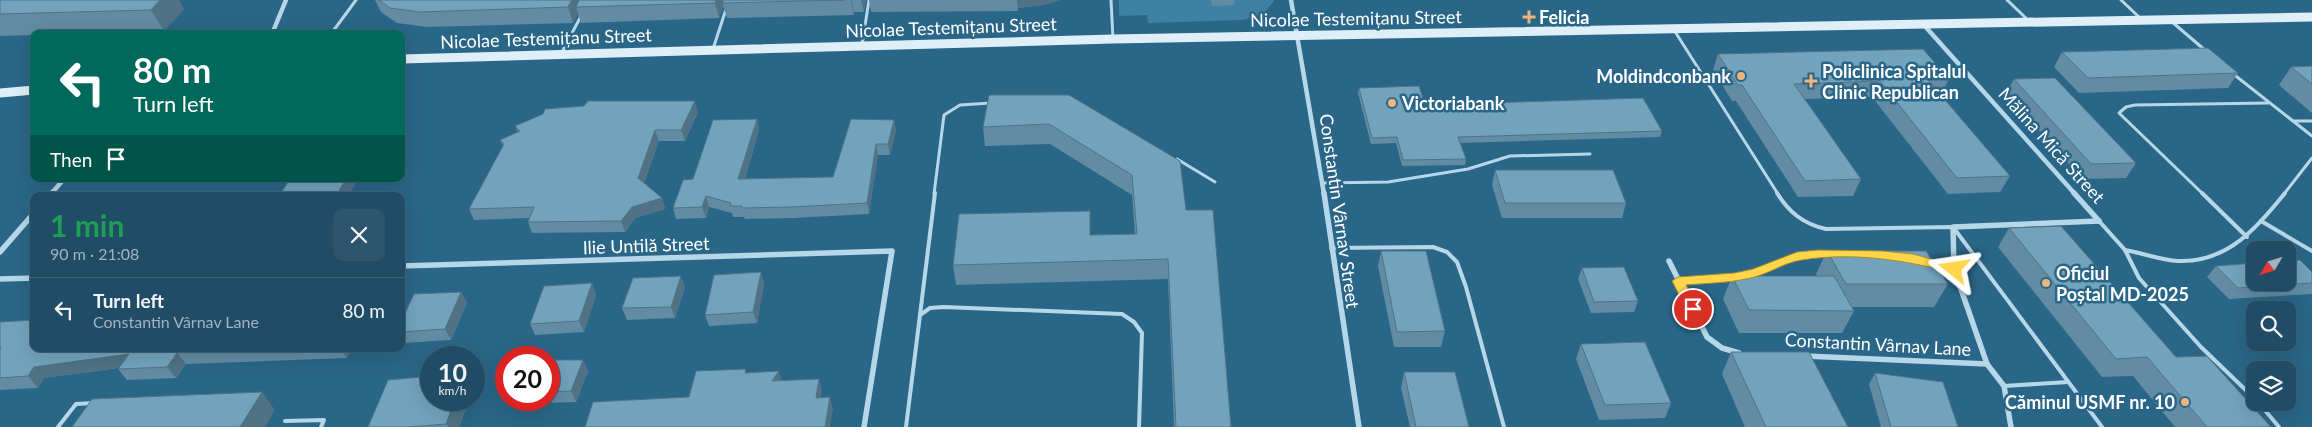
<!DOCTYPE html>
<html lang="en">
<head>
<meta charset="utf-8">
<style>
	body { margin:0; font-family:Lato,sans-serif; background:#2d566e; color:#f1f3f6; height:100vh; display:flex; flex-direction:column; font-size:19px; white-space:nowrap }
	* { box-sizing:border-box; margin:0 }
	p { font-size:16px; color:#a2b4bf }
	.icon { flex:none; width:28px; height:28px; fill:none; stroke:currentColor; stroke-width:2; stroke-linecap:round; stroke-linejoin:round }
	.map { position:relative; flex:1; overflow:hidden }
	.sheet { position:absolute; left:30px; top:192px; width:375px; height:160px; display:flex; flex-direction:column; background:#204c65; border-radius:10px; box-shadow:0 5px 20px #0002,0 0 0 1px #3d6379 }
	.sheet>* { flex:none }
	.guide { position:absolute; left:30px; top:30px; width:375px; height:152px; border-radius:10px; box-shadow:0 5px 20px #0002,0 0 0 1px #3d6379; background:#00695c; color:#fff; overflow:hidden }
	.needle { width:32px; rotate:232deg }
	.fabs { position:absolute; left:2246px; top:241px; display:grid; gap:10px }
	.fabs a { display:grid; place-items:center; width:50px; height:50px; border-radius:10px; background:#204c65; box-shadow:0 5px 20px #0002,0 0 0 1px #3d6379; font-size:25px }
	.speed { position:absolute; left:420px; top:346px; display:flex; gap:10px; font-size:25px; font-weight:700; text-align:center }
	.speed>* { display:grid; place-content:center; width:65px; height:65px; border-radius:50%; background:#204c65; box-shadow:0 5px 20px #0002,0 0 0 1px #3d6379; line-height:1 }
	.speed small { font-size:12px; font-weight:400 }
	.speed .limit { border:8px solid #d22; background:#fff; color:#111 }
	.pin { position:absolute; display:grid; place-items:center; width:42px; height:42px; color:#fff; margin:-21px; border:2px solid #fff; border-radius:50%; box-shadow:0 1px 5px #0007 }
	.me { position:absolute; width:55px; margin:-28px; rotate:285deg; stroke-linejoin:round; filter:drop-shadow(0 0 4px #0008) }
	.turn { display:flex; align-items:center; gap:18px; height:105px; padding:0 20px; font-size:22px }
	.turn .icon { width:65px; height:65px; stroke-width:2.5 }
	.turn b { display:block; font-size:35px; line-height:42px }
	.then { display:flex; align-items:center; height:48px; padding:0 20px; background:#0003; gap:10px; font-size:19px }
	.round { display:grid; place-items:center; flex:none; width:52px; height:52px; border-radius:10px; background:#2d566e }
	.headline { display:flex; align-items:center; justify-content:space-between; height:85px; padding:0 20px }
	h1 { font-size:30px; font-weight:700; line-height:38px; color:#1e9e55 }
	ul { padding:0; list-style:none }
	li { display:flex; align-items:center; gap:15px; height:65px; padding:0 20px; border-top:1px solid #3d6379 }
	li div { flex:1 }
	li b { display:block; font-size:19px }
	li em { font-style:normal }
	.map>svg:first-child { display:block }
</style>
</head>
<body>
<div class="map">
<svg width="2312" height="427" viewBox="0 0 2312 427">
	<rect width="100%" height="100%" fill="#2a6687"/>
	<polygon fill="#3f81a3" points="1119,0 1274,0 1274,1 1262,15 1242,20 1148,23 1147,15 1119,16"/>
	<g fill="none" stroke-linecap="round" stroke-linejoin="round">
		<g stroke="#b6d7e8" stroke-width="3">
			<polyline points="1111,0 1113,39"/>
			<polyline points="2007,0 2028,20"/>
			<polyline points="2121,0 2140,18"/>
			<polyline points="2171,21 2206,51"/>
			<polyline points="1674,30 1778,194"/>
			<polyline points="331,34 356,0"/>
			<polyline points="862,45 869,0"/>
			<polyline points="713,49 729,0"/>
			<polyline points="561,54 581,16"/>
			<polyline points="2232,73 2312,136"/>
			<polyline points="2293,121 2312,121"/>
			<polyline points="1177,159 1215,182"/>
			<polyline points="1323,183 1388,182 1468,169 1510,156 1590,154"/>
			<polyline points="934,194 944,115 960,105 991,103"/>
			<polyline points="2203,194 2119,113 2126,107 2135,105 2268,103"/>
			<polyline points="2284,194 2312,158"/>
		</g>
		<g stroke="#b6d7e8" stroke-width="4">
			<path d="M1777 193C1789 212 1803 224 1826 229L1953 227 2102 427"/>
			<polyline points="2202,193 2247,237"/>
			<polyline points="2099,221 2125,250 2139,278 2201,347 2255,399"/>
			<polyline points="2261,221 2312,251"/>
			<polyline points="1331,248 1433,247 1447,252 1457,262 1466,287 1504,427"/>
			<path d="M2125 250C2142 253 2161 260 2178 261 2227 263 2257 228 2285 193"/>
			<polyline points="1932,263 1954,269"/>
			<polyline points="1679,281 1737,276 1800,257 1830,254"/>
			<polyline points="920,315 935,193"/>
			<polyline points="2004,386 2068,382"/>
			<polyline points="2258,402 2279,427"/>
			<polyline points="285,421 324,420 321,427"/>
			<polyline points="58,427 76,404 94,403"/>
			<polyline points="906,427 920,315 930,308 944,307 1122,314 1134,322 1142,333 1139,427"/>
		</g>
		<g stroke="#b6d7e8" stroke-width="4.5">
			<polyline points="1291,0 1324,194"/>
			<polyline points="1923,24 2075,194"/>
			<polyline points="272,34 286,0"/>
			<polyline points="51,194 64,179"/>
		</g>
		<g stroke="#b6d7e8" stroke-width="5.5">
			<polyline points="1324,193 1359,427"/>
			<polyline points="2074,193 2099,221"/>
			<polyline points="49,196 52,193"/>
			<polyline points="0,252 34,213"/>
			<polyline points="1669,261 1707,337 1722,348 1739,353"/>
			<polyline points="401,266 892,251 864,427"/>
			<polyline points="0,279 34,278"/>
			<polyline points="1805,356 1987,364"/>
			<polyline points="2011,427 2004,386 1987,364 1954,269 1953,227 2099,221"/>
		</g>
		<g stroke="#dfeff7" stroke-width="9">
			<polyline points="401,59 1113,39 2312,17"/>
			<polyline points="0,93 34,90"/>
		</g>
	</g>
	<g fill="#628ca3">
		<polygon points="0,0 184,9 164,31 82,34 34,34 34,35 0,36"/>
		<polygon points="375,0 866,0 864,12 854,12 854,15 727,18 723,6 719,18 581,23 578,14 573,23 427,27 397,23 381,12"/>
		<polygon points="869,0 1060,0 1043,5 1018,8 1018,11 871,12"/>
		<polygon points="1211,0 1235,0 1234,5 1212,6"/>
		<polygon points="2062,52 2238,73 2228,88 2079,93 2054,67"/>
		<polygon points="1718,54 1949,79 1941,95 2010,176 2000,192 1948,194 1872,97 1805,99 1861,179 1853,196 1798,197 1736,101 1732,101 1713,70"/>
		<polygon points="2312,66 2312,113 2279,85 2291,67"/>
		<polygon points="2014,79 2136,163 2126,178 2082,179 2006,93"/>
		<polygon points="1359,88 1425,105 1662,131 1660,137 1460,143 1466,159 1465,165 1402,166 1396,143 1371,144 1358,93"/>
		<polygon points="1069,95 1186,210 1231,427 1174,427 1168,279 956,285 953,265 1091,235 1135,234 1132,195 1050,144 985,146 983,127"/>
		<polygon points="698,112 685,141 659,141 644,183 662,198 665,209 635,218 625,232 532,233 528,222 529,218 474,220 469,209 503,146 500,140 518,132 515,126"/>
		<polygon points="757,119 759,130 745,179 833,177 894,120 896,130 890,155 878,155 869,214 793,218 745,219 744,217 733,217 732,213 709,207 706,218 676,219 673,208 693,179"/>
		<polygon points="1495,170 1626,203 1622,218 1502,218 1492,185"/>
		<polygon points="2009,228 2176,357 2271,427 2175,427 2133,376 2102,377 1998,247"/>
		<polygon points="1381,251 1445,331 1441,347 1394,347 1378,266"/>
		<polygon points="1827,251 1948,284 1934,307 1852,307 1854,311 1842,333 1739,333 1723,299 1732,276 1817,276 1816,274"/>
		<polygon points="2216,266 2312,272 2312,294 2229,299 2207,277"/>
		<polygon points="1582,268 1638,301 1634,312 1591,313 1578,279"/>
		<polygon points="761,272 764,284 757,323 709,326 705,315"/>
		<polygon points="592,283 596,295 584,332 535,335 530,324"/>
		<polygon points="685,287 675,318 627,320 622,308"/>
		<polygon points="461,292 467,303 451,340 403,343 401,340 401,322"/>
		<polygon points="0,322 34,349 352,349 347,358 186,364 176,378 127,380 118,369 119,368 44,378 38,388 0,390"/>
		<polygon points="1581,344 1671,403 1665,418 1599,420 1576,359"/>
		<polygon points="1731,352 1848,427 1745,427 1722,374"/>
		<polygon points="549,360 583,360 588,371 576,402 509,404 507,400 549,400"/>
		<polygon points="1404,372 1469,427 1410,427 1401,388"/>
		<polygon points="1875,373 1958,427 1881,427 1869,384"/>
		<polygon points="506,386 506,399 503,393"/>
		<polygon points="469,400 459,427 368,427"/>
	</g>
	<g fill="#507284">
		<polygon points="160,0 179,0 184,9 164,31 151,10"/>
		<polygon points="572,0 586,0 576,7 578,14 573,23 568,7"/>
		<polygon points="716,0 725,0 723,3 723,6 719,18 715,3"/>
		<polygon points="851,0 852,0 854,12 854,15"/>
		<polygon points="861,0 866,0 864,12"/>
		<polygon points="1017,0 1060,0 1043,5 1018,8 1018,11"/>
		<polygon points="695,101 698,112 685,141 681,130"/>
		<polygon points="757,119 759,130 742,190 738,179"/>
		<polygon points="894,120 896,130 890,155 888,144"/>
		<polygon points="655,130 659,141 642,189 638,178"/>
		<polygon points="876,144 878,155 869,214 867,203"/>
		<polygon points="346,179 358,179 349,196 336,196"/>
		<polygon points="706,196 709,207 706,218 702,207"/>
		<polygon points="662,198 665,209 635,218 625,232 621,221 632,207"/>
		<polygon points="761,272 764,284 757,323 753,312"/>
		<polygon points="681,276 685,287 675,318 671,307"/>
		<polygon points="592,283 596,295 584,332 579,321"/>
		<polygon points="461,292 467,303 451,340 445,329"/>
		<polygon points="341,349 352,349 347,358"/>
		<polygon points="177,353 186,364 176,378 167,367"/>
		<polygon points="129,354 138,365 44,378 38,388 28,376 34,367"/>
		<polygon points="583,360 588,371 576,402 571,391"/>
		<polygon points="779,371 782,382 772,381"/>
		<polygon points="819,379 822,390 819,409 816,398"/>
		<polygon points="262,392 275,410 265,427 240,427"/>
		<polygon points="830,397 833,409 830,427 825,427"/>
		<polygon points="455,400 469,400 459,427 448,427 446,424"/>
	</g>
	<g fill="#72a3bd" stroke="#507284">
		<polygon points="0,0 160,0 151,10 0,14"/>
		<polygon points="379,0 572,0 568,7 420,12 390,8"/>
		<polygon points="579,0 716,0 715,3 576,7"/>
		<polygon points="723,0 845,0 723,3"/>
		<polygon points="2208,48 2238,73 2088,78 2062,52"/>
		<polygon points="1923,49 1949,79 1928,80 2010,176 1957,178 1880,81 1794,84 1861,179 1805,181 1742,85 1738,85 1718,54"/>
		<polygon points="2312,66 2312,84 2291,67"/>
		<polygon points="2055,78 2136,163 2091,164 2014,79"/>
		<polygon points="1419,86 1425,105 1643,98 1662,131 1458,137 1466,159 1403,160 1397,137 1372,138 1359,88"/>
		<polygon points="989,95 1069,95 1180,161 1186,210 1213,210 1231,427 1176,427 1168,259 953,265 959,214 1090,211 1090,235 1137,234 1132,175 1049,124 983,127"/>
		<polygon points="588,101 695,101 681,130 655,130 638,178 662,198 632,207 621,221 528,222 534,207 469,209 504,144 500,140 520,131 515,126 543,114 545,109 584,106"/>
		<polygon points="757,119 738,179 833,177 851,119 894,120 888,144 876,144 867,203 791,207 742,208 742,206 730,206 731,203 706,196 702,207 673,208 683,180 693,179 713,120"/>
		<polygon points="1495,170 1613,170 1626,203 1505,203"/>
		<polygon points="290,179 346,179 336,196 279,196"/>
		<polygon points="2061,226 2176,357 2207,356 2271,427 2207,427 2147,357 2116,359 2009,228"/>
		<polygon points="1381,251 1426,251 1445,331 1397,332"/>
		<polygon points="1827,251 1926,251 1948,284 1846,284"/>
		<polygon points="2300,260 2312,272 2312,283 2238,288 2216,266 2255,263 2255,282 2288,282 2288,261"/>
		<polygon points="1624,267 1638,301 1594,302 1582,268"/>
		<polygon points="761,272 753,312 705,315 714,275"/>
		<polygon points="681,276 671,307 622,308 633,278"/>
		<polygon points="1732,276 1834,276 1854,311 1749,310"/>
		<polygon points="592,283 579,321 530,324 544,286"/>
		<polygon points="461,292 445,329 401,332 401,322 414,294"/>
		<polygon points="34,320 34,349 284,349 177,353 167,367 118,369 129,354 34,367 28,376 0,378 0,349 1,347 0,348 0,322"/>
		<polygon points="1645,342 1671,403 1605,405 1581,344"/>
		<polygon points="1731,352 1809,352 1848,427 1766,427"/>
		<polygon points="549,360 583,360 571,391 549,392"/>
		<polygon points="746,369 745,373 779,371 772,381 819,379 816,398 830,397 825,427 585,427 593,402 689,397 696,371"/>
		<polygon points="1404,372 1455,372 1469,427 1416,427"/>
		<polygon points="1875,373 1943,382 1958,427 1891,427"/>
		<polygon points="431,376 431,400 455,400 446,424 408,427 368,427 388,380"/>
		<polygon points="506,386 506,393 503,393"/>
		<polygon points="262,392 240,427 72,427 92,399"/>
	</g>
	<path fill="#ffd54a" stroke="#a68a30" d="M1818 250 1883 251 1913 254 1958 266 1959 269 1954 273C1905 260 1852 252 1802 260 1787 262 1773 271 1758 276 1735 283 1710 283 1686 285L1699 309 1693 314 1688 312 1672 281 1678 277 1734 273 1753 269 1797 252Z"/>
	<g fill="#eeb67d" stroke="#2a6687" stroke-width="2">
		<path d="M1526.5 9.5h5v5h5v5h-5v5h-5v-5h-5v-5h5z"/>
		<circle cx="1741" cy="76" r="5"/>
		<path d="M1808.5 73.5h5v5h5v5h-5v5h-5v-5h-5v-5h5z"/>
		<circle cx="1392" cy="103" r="5"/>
		<circle cx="2046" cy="283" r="5"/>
		<circle cx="2185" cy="402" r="5"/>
	</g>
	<g text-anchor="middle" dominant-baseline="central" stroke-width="5" stroke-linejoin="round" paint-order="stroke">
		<g font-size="18" font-weight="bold" fill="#fff" stroke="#2a6687" text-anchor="start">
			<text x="1539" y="17">Felicia</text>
			<text x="1822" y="71">Policlinica Spitalul<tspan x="1822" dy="21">Clinic Republican</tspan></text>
			<text x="1731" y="76" text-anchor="end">Moldindconbank</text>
			<text x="1402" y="103">Victoriabank</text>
			<text x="2056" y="273">Oficiul<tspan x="2056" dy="21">Poștal MD-2025</tspan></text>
			<text x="2175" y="402" text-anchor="end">Căminul USMF nr. 10</text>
		</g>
		<g font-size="18" fill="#fff" stroke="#2a6687">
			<text transform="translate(1356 18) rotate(-1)">Nicolae Testemițanu Street</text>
			<text transform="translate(951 27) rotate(-2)">Nicolae Testemițanu Street</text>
			<text transform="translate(546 38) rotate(-2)">Nicolae Testemițanu Street</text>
			<text transform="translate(2052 145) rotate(48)">Mălina Mică Street</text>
			<text transform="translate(1340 211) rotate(82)">Constantin Vârnav Street</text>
			<text transform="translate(646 245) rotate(-2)">Ilie Untilă Street</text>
			<text transform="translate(1878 344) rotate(3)">Constantin Vârnav Lane</text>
		</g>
	</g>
</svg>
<div class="fabs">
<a><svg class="needle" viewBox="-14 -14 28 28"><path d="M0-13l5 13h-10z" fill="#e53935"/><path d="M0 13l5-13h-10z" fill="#a2b4bf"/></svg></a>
<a><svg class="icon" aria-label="search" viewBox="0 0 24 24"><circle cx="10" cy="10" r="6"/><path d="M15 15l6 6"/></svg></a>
<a><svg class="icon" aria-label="layers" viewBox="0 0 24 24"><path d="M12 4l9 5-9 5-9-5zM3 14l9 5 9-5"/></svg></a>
</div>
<div class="speed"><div>10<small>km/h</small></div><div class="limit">20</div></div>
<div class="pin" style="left:1693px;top:309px;background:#d93025"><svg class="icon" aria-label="arrive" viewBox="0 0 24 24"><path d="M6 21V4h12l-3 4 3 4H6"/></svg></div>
<svg class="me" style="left:1954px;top:269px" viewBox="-20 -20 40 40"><path d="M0-17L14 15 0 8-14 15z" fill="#ffd54a" stroke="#fff" stroke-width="4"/></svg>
<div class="guide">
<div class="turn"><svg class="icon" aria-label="left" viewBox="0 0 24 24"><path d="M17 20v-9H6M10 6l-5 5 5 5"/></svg><div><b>80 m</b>Turn left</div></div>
<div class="then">Then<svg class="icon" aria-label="arrive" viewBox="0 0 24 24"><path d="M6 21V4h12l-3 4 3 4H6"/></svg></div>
</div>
<section class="sheet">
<div class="headline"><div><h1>1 min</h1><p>90 m · 21:08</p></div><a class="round"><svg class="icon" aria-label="close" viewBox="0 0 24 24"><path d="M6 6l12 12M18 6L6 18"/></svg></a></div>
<ul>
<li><svg class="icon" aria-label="left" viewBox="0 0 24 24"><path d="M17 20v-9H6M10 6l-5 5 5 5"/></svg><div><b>Turn left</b><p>Constantin Vârnav Lane</p></div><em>80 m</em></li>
</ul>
</section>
</div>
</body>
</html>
